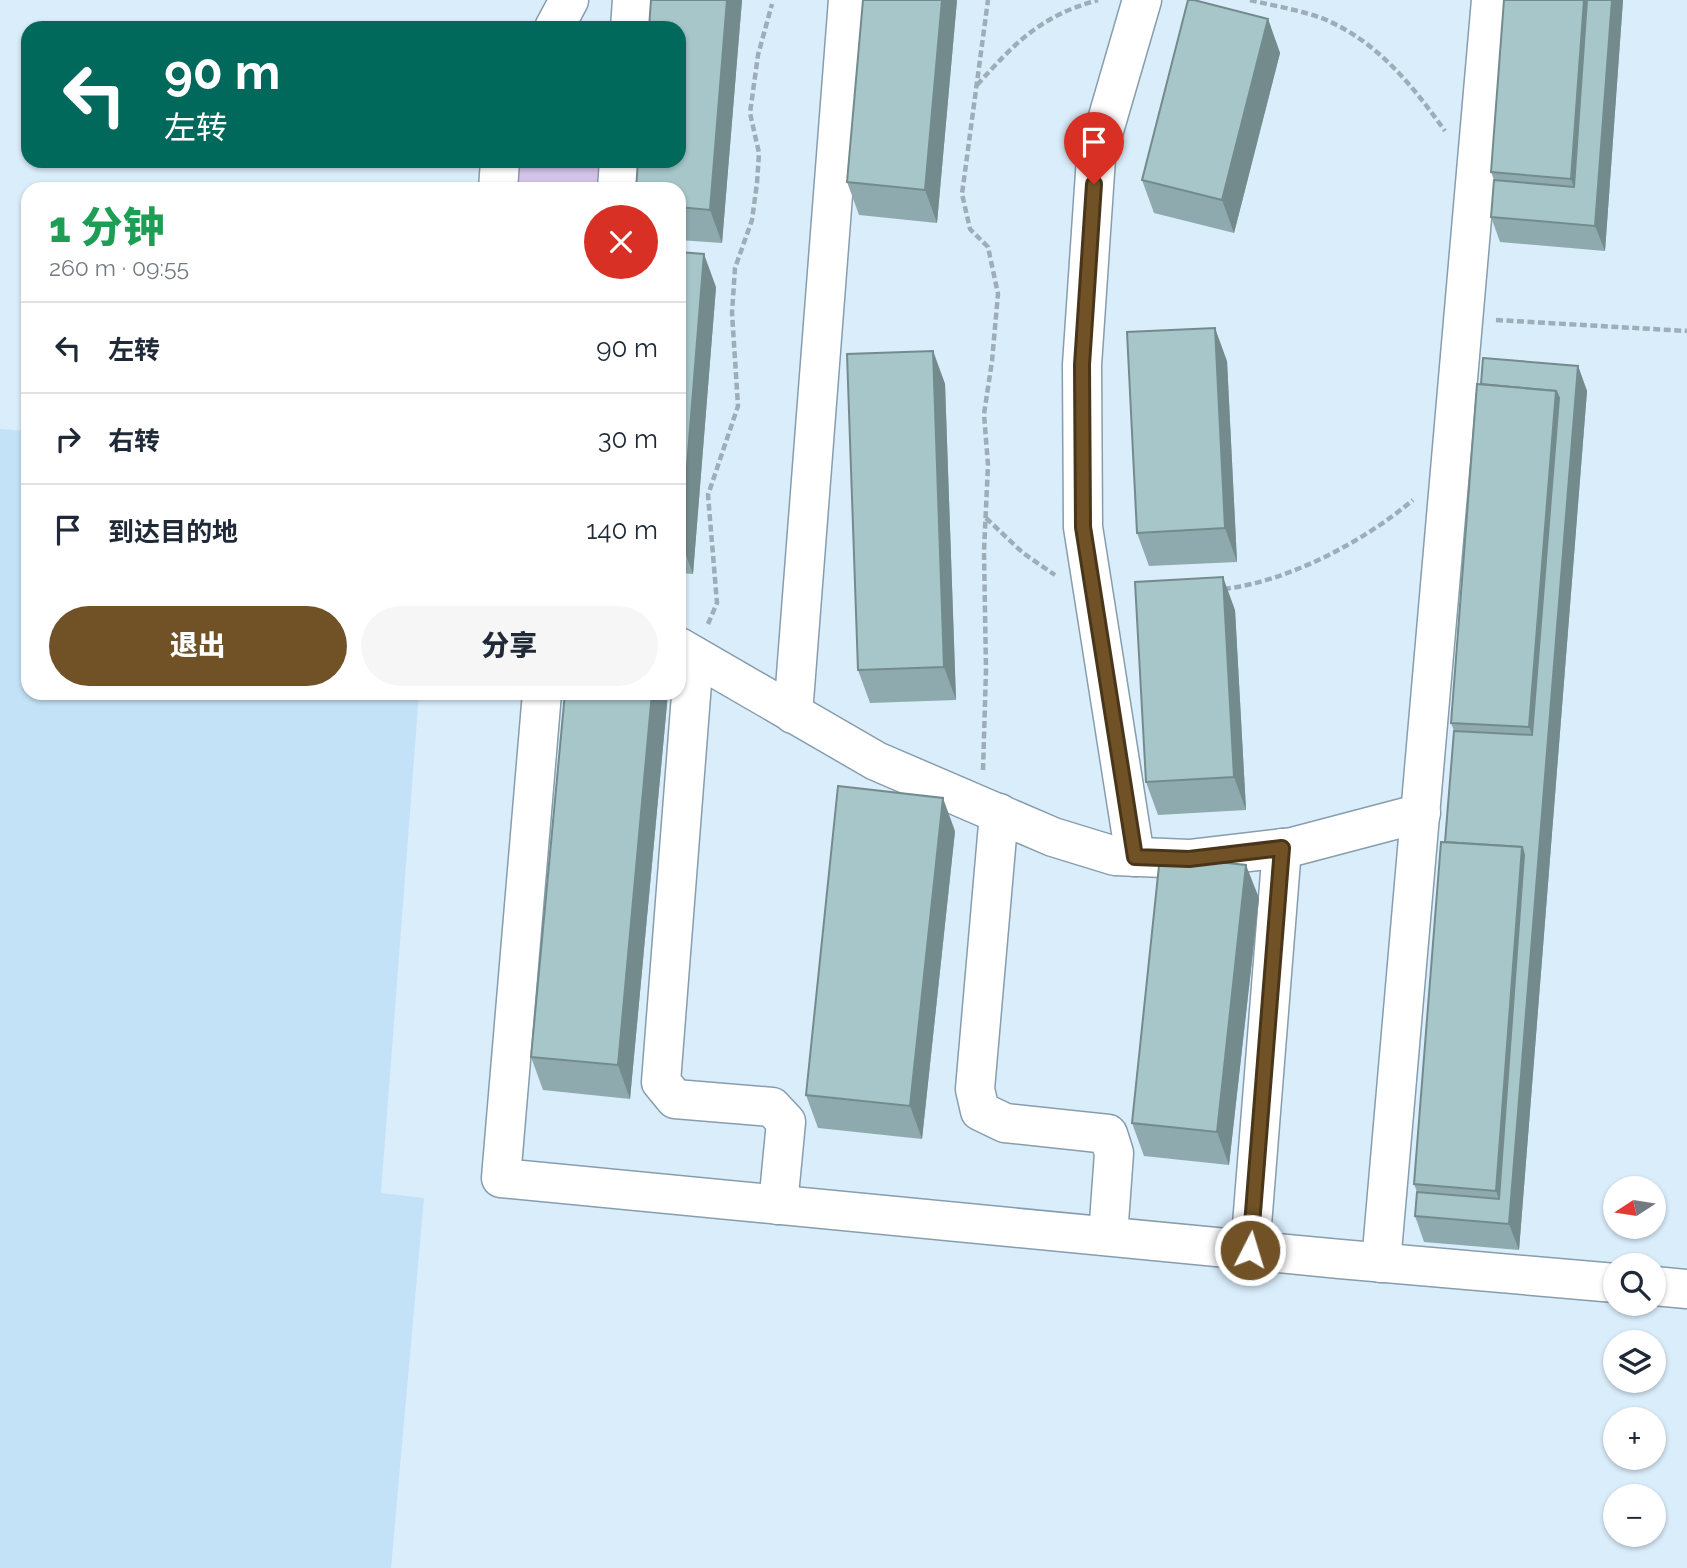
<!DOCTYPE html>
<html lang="zh">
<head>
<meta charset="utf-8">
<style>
	body { margin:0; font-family:Raleway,"Noto Sans SC",sans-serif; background:#f6f6f7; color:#1f2937; height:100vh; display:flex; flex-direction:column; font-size:26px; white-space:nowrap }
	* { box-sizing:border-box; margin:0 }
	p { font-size:23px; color:#747a83 }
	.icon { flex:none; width:38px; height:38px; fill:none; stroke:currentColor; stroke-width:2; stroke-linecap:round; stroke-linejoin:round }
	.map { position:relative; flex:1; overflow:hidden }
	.details { position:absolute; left:21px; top:182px; width:665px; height:518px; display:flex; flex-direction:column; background:#fff; border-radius:21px; box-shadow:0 2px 5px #0004 }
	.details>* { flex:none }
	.top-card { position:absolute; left:21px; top:21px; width:665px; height:147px; border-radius:21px; box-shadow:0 2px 5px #0004; background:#00695c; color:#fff; overflow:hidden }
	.needle { width:46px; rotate:258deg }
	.fabs { position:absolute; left:1603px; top:1176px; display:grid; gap:14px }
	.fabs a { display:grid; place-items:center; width:63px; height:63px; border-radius:50%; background:#fff; box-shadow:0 2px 5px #0004; font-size:35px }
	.pin { position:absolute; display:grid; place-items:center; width:60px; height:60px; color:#fff; margin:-72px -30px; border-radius:50% 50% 50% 0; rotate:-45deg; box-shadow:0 0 7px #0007 }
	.pin .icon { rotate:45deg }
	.me { position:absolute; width:77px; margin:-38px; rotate:5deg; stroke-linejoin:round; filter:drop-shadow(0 0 5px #0008) }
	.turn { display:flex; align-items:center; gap:24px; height:147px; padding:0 28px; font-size:32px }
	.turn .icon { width:91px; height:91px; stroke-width:2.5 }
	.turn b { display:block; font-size:49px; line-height:60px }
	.round { display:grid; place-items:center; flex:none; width:74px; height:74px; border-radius:37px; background:#f6f6f7 }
	.summary { display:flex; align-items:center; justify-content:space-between; height:119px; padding:0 28px }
	h1 { font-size:42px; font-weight:800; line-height:52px; color:#1e9e55 }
	.button { display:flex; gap:14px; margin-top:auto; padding:14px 28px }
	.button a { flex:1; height:80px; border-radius:42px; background:#705226; color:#fff; font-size:28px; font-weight:800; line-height:80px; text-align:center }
	.button a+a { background:#f6f6f7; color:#1f2937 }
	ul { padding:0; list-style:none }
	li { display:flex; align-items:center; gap:21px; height:91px; padding:0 28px; border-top:2px solid #e0e1e3 }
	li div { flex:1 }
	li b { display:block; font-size:26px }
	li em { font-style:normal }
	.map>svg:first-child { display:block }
</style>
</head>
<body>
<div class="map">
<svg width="1687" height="1568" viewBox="0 0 1687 1568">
	<rect width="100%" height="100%" fill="#daedfb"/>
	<polygon fill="#c3e2f8" points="0,429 28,431 28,693 419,693 381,1193 424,1198 391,1568 0,1568"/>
	<polygon fill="#d3c3e9" points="519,161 600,161 598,189 517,189"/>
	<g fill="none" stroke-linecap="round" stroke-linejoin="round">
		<g stroke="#879dad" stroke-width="41">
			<g id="minor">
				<polyline points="554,28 569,0"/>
				<polyline points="630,28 632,0"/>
				<polyline points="498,189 500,161"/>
				<polyline points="617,189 619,161"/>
				<polyline points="679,647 876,761 1053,837 1115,856 1189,859 1292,847 1421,813"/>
				<polyline points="694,657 661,1082 675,1099 772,1107 786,1122 778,1205"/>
				<polyline points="542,693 501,1178 1340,1259 1615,1283"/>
				<polyline points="793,714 848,0"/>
				<polyline points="999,813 975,1089 980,1111 1005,1123 1108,1134 1114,1153 1108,1236"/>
				<polyline points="1135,857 1083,527 1082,365 1096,158 1142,0"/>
				<polyline points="1250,1250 1282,848"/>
				<polyline points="1381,1263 1491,0"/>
				<polyline points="1654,1286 1687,1289"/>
			</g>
		</g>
		<g stroke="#9eaeb9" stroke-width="4.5" stroke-dasharray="7 3.5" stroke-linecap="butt">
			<path d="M1250 0C1274 6 1301 10 1324 19 1378 42 1412 85 1445 131"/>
			<path d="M977 85C1015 43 1040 16 1098 0"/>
			<polyline points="1496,320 1687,331"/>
			<polyline points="986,518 1023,553 1055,575"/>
			<path d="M1224 589C1289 581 1363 542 1413 500"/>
			<polyline points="708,624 717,603 708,495 738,406 732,313 735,268 752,220 757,183 759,153 750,113 758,55 772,4"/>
			<polyline points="983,770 986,670 984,551 988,465 984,414 992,361 998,294 988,247 970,229 962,194 988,0"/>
		</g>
		<use href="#minor" stroke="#fff" stroke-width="38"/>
	</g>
	<g fill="#8faaae">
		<polygon points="651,0 742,0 722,243 679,240 679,189"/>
		<polygon points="863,0 957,0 937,223 859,215 847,182"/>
		<polygon points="1623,0 1605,251 1500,242 1491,217 1494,180 1491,172"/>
		<polygon points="1268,19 1280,53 1234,233 1154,213 1142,180"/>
		<polygon points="679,252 716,287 693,574 679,573"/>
		<polygon points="933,351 945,384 956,700 870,703 858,670"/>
		<polygon points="1227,361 1237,562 1149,566 1137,533"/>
		<polygon points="1578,366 1587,391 1519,1250 1424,1242 1415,1216 1417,1192 1414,1184 1445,842 1454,731 1451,723 1481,384"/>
		<polygon points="1235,610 1246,810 1158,815 1146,782"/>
		<polygon points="565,693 668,693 630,1099 543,1090 531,1057"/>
		<polygon points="955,831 922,1139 818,1128 806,1095"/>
		<polygon points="1259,898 1229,1165 1144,1156 1132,1123"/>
	</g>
	<g fill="#748b8d">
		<polygon points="727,0 742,0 722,243 710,210"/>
		<polygon points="942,0 957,0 937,223 925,190"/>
		<polygon points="1584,0 1598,0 1583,212 1571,179"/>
		<polygon points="1612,0 1623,0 1605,251 1595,226"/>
		<polygon points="1268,19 1280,53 1234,233 1222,200"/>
		<polygon points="704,254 716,287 693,574 681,541"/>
		<polygon points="1215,328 1227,361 1237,562 1225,528"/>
		<polygon points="933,351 945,384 956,700 944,667"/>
		<polygon points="1578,366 1587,391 1519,1250 1509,1224"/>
		<polygon points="1556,391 1568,424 1542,760 1529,727"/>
		<polygon points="1223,577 1235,610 1246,810 1234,777"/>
		<polygon points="652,693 668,693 630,1099 618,1065"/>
		<polygon points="943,798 955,831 922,1139 910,1106"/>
		<polygon points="1522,847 1534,881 1508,1224 1496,1191"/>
		<polygon points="1246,865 1259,898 1229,1165 1217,1132"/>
	</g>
	<g fill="#a6c6ca" stroke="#748b8d" stroke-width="2">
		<polygon points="651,0 727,0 710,210 679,207 679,189 636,189 638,161 679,161 679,28 649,28"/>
		<polygon points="863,0 942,0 925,190 847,182"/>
		<polygon points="1188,0 1194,0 1268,19 1222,200 1142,180"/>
		<polygon points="1504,0 1584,0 1571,179 1491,172"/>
		<polygon points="1587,0 1612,0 1595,226 1491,217 1494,180 1574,187"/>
		<polygon points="679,252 704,254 681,541 679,541"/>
		<polygon points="1215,328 1225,528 1137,533 1127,332"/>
		<polygon points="933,351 944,667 858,670 847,354"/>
		<polygon points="1483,358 1578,366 1509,1224 1415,1216 1417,1192 1499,1199 1524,855 1522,847 1445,842 1454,731 1532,735 1559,398 1556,391 1481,384"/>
		<polygon points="1477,384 1556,391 1529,727 1451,723"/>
		<polygon points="1223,577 1234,777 1146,782 1135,582"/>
		<polygon points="565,693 652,693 618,1065 531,1057"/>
		<polygon points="838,786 943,798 910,1106 806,1095"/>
		<polygon points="1441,842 1522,847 1496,1191 1414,1184"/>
		<polygon points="1160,856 1246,865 1217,1132 1132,1123"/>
	</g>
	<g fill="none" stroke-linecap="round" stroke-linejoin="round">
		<g stroke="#493519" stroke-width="18">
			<polyline id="route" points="1094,184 1082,365 1083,527 1135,857 1189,859 1282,848 1250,1250"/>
		</g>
		<use href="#route" stroke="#705226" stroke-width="12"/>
	</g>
</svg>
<div class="fabs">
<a><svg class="needle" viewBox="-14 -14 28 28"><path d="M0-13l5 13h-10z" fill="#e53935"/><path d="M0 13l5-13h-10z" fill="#747a83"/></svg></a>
<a><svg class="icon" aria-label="search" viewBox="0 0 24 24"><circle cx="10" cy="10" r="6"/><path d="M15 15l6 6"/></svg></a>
<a><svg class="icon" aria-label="layers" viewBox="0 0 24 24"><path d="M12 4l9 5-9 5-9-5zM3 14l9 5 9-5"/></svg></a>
<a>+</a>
<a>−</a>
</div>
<div class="pin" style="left:1094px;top:184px;background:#d93025"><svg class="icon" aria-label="arrive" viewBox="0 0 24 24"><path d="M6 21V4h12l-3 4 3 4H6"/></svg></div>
<svg class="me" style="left:1250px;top:1250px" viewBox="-20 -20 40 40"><circle r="17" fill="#705226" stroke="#fff" stroke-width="3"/><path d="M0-11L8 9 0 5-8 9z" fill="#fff"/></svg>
<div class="top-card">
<div class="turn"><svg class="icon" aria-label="left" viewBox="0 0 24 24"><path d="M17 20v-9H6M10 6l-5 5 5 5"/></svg><div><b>90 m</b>左转</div></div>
</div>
<section class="details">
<div class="summary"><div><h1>1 分钟</h1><p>260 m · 09:55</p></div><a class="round" style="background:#d93025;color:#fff"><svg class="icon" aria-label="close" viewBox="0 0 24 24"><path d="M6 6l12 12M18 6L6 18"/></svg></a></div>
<ul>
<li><svg class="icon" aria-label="left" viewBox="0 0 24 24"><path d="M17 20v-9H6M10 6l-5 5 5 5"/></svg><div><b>左转</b></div><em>90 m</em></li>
<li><svg class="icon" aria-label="right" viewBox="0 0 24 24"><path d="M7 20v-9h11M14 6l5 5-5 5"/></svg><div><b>右转</b></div><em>30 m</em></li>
<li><svg class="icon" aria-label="arrive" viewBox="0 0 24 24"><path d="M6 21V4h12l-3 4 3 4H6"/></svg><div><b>到达目的地</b></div><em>140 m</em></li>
</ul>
<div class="button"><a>退出</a><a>分享</a></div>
</section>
</div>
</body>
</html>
